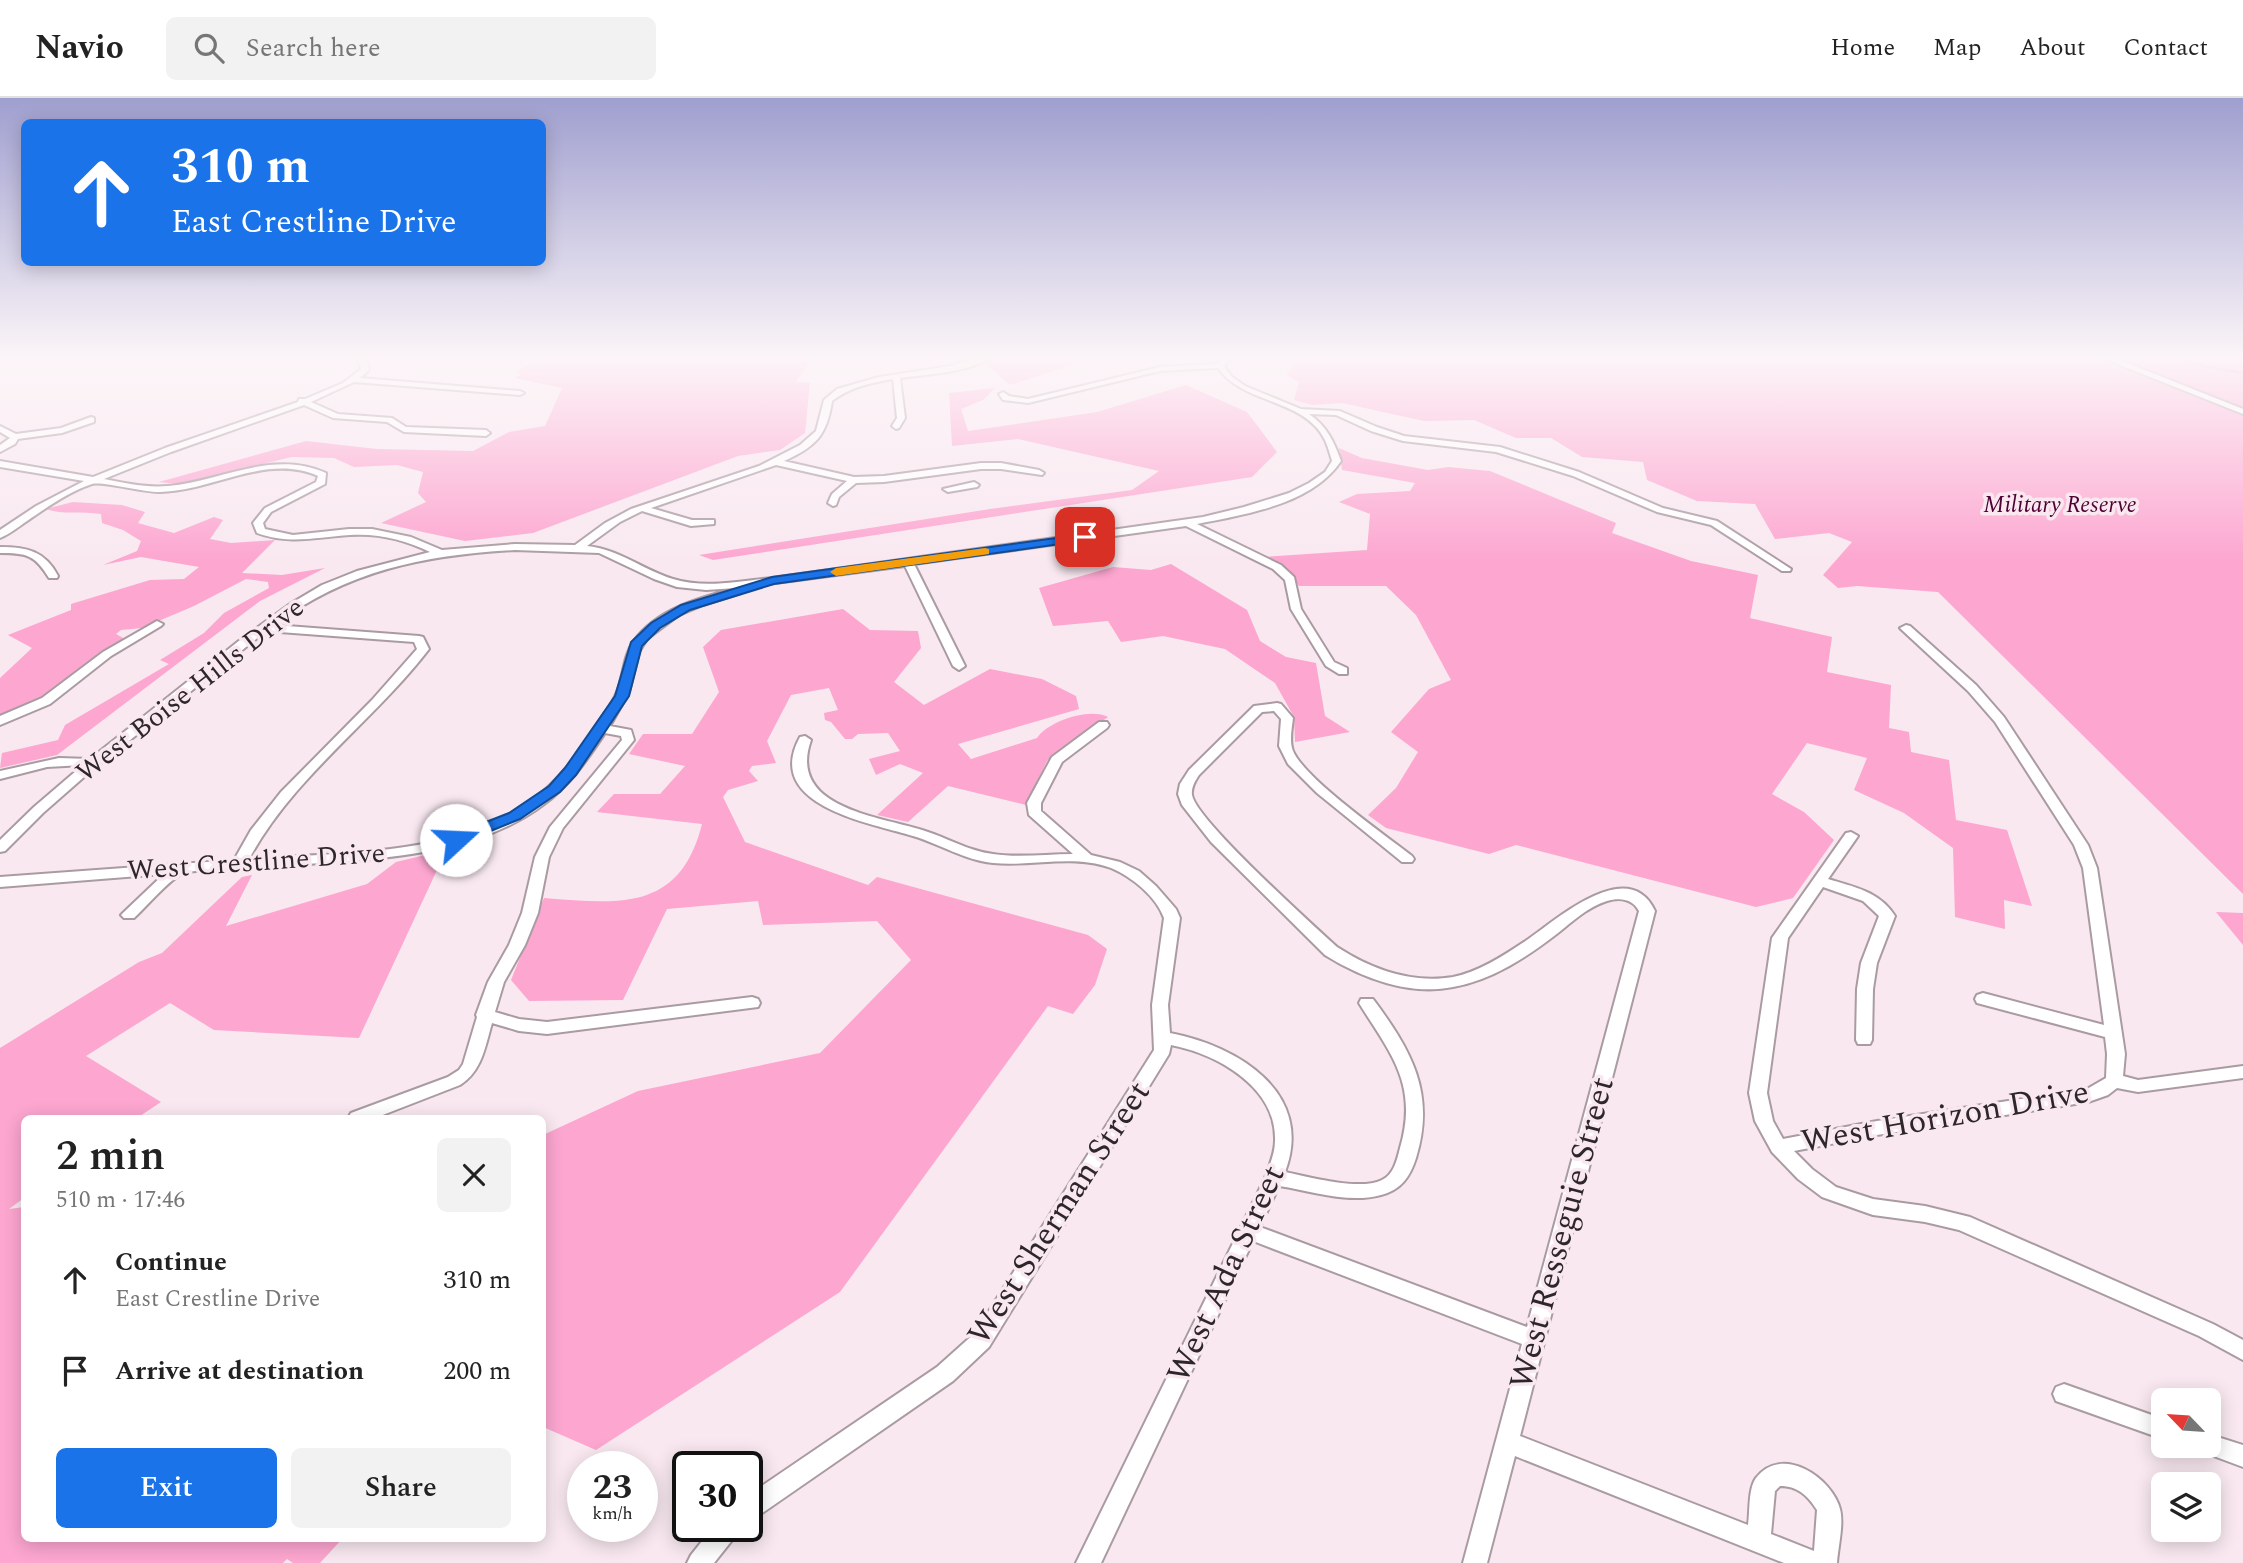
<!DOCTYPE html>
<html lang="en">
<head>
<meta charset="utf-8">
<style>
	body { margin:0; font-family:Spectral,serif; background:#f2f2f2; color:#222; height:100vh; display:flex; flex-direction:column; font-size:26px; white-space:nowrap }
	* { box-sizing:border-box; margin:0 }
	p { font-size:23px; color:#767676 }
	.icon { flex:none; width:38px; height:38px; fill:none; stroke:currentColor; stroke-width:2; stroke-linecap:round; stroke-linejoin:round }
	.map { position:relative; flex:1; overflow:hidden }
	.details { position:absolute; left:21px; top:1017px; width:525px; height:427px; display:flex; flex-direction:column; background:#fff; border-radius:10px; box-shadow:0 4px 18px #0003 }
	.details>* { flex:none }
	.hud { position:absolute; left:21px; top:21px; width:525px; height:147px; border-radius:10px; box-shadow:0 4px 18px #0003; background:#1a73e8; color:#fff; overflow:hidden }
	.needle { width:46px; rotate:295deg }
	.buttons { position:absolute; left:2151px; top:1290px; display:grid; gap:14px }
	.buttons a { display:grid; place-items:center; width:70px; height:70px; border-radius:10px; background:#fff; box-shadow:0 4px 18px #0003; font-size:35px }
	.speed { position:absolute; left:567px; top:1353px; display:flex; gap:14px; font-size:35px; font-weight:700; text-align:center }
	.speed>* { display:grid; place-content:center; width:91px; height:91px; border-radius:50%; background:#fff; box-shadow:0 4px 18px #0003; line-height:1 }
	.speed small { font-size:18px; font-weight:400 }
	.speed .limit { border:4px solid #111; border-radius:10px; background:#fff; color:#111 }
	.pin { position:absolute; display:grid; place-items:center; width:60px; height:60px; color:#fff; margin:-30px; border-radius:14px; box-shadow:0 4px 10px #0006 }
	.me { position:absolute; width:77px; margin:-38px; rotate:70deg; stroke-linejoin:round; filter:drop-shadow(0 0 5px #0008) }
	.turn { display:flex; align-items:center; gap:24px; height:147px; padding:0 35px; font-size:32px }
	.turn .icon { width:91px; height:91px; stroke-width:2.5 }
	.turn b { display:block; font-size:49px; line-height:60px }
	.round { display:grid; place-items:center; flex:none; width:74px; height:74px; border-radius:10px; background:#f2f2f2 }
	.overview { display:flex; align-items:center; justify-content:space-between; height:119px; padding:0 35px }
	h1 { font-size:42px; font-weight:600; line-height:52px }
	.primary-button { display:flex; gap:14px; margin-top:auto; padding:14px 35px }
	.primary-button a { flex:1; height:80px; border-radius:10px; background:#1a73e8; color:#fff; font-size:28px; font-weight:600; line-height:80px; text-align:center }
	.primary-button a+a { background:#f2f2f2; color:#222 }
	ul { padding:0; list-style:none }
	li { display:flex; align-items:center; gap:21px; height:91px; padding:0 35px }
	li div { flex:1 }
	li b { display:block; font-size:26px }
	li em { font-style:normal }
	header { display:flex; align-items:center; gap:42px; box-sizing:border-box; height:98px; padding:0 35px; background:#fff; border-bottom:2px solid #e0e0e0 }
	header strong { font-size:33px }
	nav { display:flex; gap:38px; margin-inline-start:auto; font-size:24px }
	.search { width:490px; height:63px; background:#f2f2f2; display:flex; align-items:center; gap:18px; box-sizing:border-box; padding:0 24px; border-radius:10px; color:#767676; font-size:26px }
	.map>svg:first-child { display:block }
</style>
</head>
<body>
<header>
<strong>Navio</strong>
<div class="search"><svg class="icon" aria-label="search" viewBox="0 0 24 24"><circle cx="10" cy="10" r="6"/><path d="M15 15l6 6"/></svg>Search here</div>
<nav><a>Home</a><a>Map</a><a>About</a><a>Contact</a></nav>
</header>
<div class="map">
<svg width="2243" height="1465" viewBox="0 0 2243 1465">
	<rect width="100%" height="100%" fill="#f9e8f0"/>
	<g fill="#fca6d0">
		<polygon points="542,259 804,259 811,262 796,284 810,285 805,335 780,352 738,358 533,435 465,443 381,425 426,404 418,395 423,374 397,367 354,369 334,360 292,359 177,386 159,384 306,343 377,351 473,353 509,334 545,328 562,290 515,280 520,277 517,273"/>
		<polygon points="998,259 1096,259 1010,287 986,266"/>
		<path d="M1298 259C1337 259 1377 264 1416 259H2243V796L1938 494 1857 488 1838 490 1823 477 1852 444 1829 435 1775 441 1755 406 1697 403 1647 382 1643 364 1582 359 1551 340H1516L1474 322 1424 323 1342 305 1312 307 1294 302 1299 284 1287 277Z"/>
		<polygon points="1186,287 1247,314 1277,354 1252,379 713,462 699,457 990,411 1132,392 1159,373 1018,341 952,348 949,295 995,290 983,302 961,311 968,333 1097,314"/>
		<polygon points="1339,350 1362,360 1428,372 1448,369 1490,373 1616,425 1612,435 1691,463 1758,477 1750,520 1832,539 1827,574 1891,587 1889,630 1909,634 1911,654 1949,662 1956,722 2007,732 2032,808 2004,802 2005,831 1955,819 1953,750 1904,715 1854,692 1867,660 1807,645 1772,696 1804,714 1834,742 1793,800 1756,809 1516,747 1489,756 1386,730 1368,717 1396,690 1418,654 1391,634 1429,591 1451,582 1416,517 1386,488 1299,488 1287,473 1264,459 1367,452 1370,416 1339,404 1357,396 1410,393 1415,385 1342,372"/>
		<path d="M73 404 122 407 145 414 138 425 174 435 214 419 223 422 210 441 231 445 275 442 242 475 282 477 325 470 260 503 57 657 0 670 2 655 58 642 65 627 169 566 160 562 204 535 224 515 269 490 268 484 246 481 194 508 142 530 121 532 116 536 125 541 91 563 40 602 0 619V580L32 550 8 537 71 512V506L150 482 184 481 199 469 141 459 103 467 137 453 141 443 123 432 102 425 101 416C81 413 64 417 45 411Z"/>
		<polygon points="1171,466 1247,512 1260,543 1286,559 1316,565 1325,618 1350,634 1295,644 1294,619 1275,585 1225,551 1163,538 1121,544 1108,523 1053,528 1039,490 1113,469 1151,472"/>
		<path d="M843 511 870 532 918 533 921 550 894 584 924 607 990 571 1042 581 1076 598 1079 611 958 646 971 661 1037 640C1048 623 1090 609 1108 619L1047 663 1026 707 948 688 908 724 877 717 923 675 900 666 876 677 869 661 900 653 888 635 858 636 852 641H845L831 624 825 622 824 615 838 612 829 590 791 597 767 643 776 665 752 668 749 673 758 683 728 692 723 699 745 744 868 787 877 779 1088 837 1107 851 1095 887 1073 916 1048 908 840 1194 596 1352 543 1329V1037L638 993 820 955 911 862 877 823 763 827 758 803 667 811 623 902 529 903 511 882 544 800C619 806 680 814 702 726L597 714 614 696H660L685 668 629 656 643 636H692L719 594 703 549 721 532Z"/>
		<polygon points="463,748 437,772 359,940 214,932 170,905 86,958 161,1004 137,1020 24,1020 24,1100 9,1111 24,1109 24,1440 343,1440 320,1465 293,1465 287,1461 283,1465 0,1465 0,950 139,864 162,855 242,779 252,777 226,828 367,786 396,764"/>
		<polygon points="2216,814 2243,815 2243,847"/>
	</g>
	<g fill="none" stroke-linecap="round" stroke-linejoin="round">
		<polyline stroke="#d380aa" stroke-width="2.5" points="2176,259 2203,268 2243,275"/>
		<g stroke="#aa9ba2" stroke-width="4">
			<g id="minor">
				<path d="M358 259H366L369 272 360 280 520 293 524 295 520 297 354 284 311 304 338 316 392 320 406 329 486 332 490 335 486 338 404 334 387 324 333 320 304 307 171 354 104 381C125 385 146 390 168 388 222 383 273 351 326 375L325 386 271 414 263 425 265 431 293 437 349 431H372L411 439 442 452 515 446 575 447 605 425 631 411 759 368 800 347 816 333 824 302 837 291 879 279 950 268 981 259H993C966 275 930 276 900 280L905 320 899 330 896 331 892 328 897 320 893 281C870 285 850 289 832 303 827 338 815 349 784 363L854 379 884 378 981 365H1001L1039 372 1044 375 1042 377 1001 371H981L884 384 856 385 839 399 836 407 833 408 828 405 832 396 847 383 776 367 651 410 692 422H714V426L691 428 642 413 620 424 587 448C619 451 643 472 673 481 705 491 740 483 772 480L1203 419 1244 409 1289 395 1309 385 1325 374 1332 363C1330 356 1328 349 1325 342 1304 300 1244 307 1218 270L1160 273 1028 305 1003 302 999 296 1003 294 1009 298 1028 301 1160 269 1218 266 1223 259H1231L1224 268 1232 279 1245 288 1301 311 1340 313 1377 329 1404 338 1500 349 1579 374 1663 410 1717 423 1791 471 1790 473H1782L1711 427 1657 414 1573 378 1496 354 1403 343 1371 333 1336 317 1309 316C1327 328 1334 344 1341 363 1311 407 1246 416 1197 426L1281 467 1294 479 1301 511 1334 564 1347 570V576H1339L1326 568 1291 511 1285 482 1273 471 1186 428 914 466 965 568 959 572 953 568 905 468 738 490 742 493 741 495 703 507 679 517 647 541 639 554 629 594 610 628 631 632 634 642 563 730 549 759 538 815 525 847 504 884 495 914 519 921 547 924 752 899 758 901 760 905 758 909 547 936 519 933 492 925C485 949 482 973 460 987L375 1020H348L351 1015 448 979 459 972 463 966 477 919 476 917 488 884 509 847 522 815 535 759 550 729 622 642 621 638 605 635C588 661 569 688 543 707 467 764 351 762 260 769 246 770 190 771 181 776 165 786 148 807 134 820H124L121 817 124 814 164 776 0 789V779L234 762 251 732 281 694 372 602 417 551 414 544 266 533 84 679 43 715 5 753 0 754V742L34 709 83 667 47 669 0 681V673L59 660 90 661 240 542 290 506 322 487 357 473 430 454C406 442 378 435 350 437 318 439 289 447 257 435L253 425 265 410 316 384 318 378C267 355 213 393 161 394 145 395 102 383 92 386 70 393 46 410 27 423 18 429 10 436 0 440V432L36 408 84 383 0 369V363L93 379 165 350 298 304 299 301H305L343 285 361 271ZM515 452 599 455 654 481 677 489 706 492 736 490C699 500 657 511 634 543 623 558 624 577 617 594 612 607 602 618 595 630 578 656 559 682 533 702 454 759 342 754 249 761 293 679 373 624 429 551L423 539 419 538 274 527C348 472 425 457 515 452Z"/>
				<polygon points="2100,259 2112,259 2243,311 2243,316"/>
				<polygon points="91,319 94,320 94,324 62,335 18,341 15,346 0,354 0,347 10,340 0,334 0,328 16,336 61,330"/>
				<polygon points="974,384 979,387 977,389 948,394 943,391"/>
				<path d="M0 449C27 449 45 453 58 478L57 480H49C35 457 27 455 0 455Z"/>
				<polygon points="157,523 163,526 161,528 111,558 50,606 0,627 0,618 42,600 103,554"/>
				<path d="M1906 527 1910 528 1976 587 2004 619 2088 747 2097 770 2125 956 2123 978 2138 982 2243 968V980L2138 994 2117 990 2108 997 2088 1004 1877 1037 1794 1053 1812 1071 1836 1089 1873 1101 1925 1108 1970 1119 2213 1226 2243 1242V1262L2199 1238 1959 1132 1925 1124 1873 1117 1822 1099 1798 1081 1772 1054 1755 1023 1749 995 1772 840 1846 735 1851 734 1858 738 1828 781C1854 789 1879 793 1895 818L1877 865 1873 891 1872 942 1870 946H1858L1856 942 1857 891 1861 865 1879 818 1863 803 1823 789 1788 840 1767 995 1773 1023 1783 1041 1877 1023 2087 991 2106 980 2107 956 2105 939 1977 905 1975 901 1977 897 1983 895 2104 927 2083 770 2074 747 1995 624 1968 593 1902 532 1900 530Z"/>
				<path d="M1277 605 1281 606 1293 620C1292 630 1289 643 1293 653 1305 681 1385 737 1412 758L1414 761 1412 764H1402L1317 695 1288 666 1279 648 1281 621 1274 613 1262 614 1199 677C1195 683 1191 690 1192 697 1196 722 1312 826 1337 849 1371 871 1411 886 1453 879 1478 874 1503 858 1524 844 1553 825 1628 755 1655 813L1520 1338 1748 1427C1750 1414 1748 1391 1756 1380 1782 1346 1832 1380 1840 1411 1844 1426 1838 1449 1837 1465H1784L1515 1358 1487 1465H1463L1522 1246 1253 1143 1101 1465H1076L1265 1080C1269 1068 1275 1056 1275 1043 1277 989 1217 956 1171 947L1169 956 989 1249 953 1283 755 1420 747 1423V1398L937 1269 975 1235 1154 952 1152 907 1164 820C1156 798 1132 779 1111 770 1074 756 1031 769 993 765 964 762 940 746 913 738 871 725 762 708 800 639L805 638 811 642C787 710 878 718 922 732 946 739 968 753 993 756 1019 760 1046 756 1073 756L1029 717 1027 705 1052 659 1099 624H1107L1109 627 1107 630 1062 664 1041 705V713L1091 757 1120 764 1139 773 1156 788 1176 811 1180 820 1168 907 1170 935C1238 948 1315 995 1285 1074 1310 1079 1359 1093 1382 1082 1394 1076 1397 1062 1400 1050 1419 986 1390 955 1359 905L1361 901H1373C1411 952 1436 995 1416 1060 1410 1079 1401 1092 1381 1097 1348 1106 1312 1093 1279 1088L1260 1129 1527 1229 1639 813C1633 801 1620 799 1607 803 1588 809 1573 823 1558 835 1527 859 1492 882 1453 889 1409 898 1362 880 1325 857L1211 744 1182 707 1178 696 1180 686 1189 672 1254 608ZM1780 1388C1798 1388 1808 1398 1817 1412L1814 1453 1771 1436 1775 1393Z"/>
				<polygon points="2064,1286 2163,1321 2163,1341 2056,1303 2053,1296 2056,1289"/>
				<polygon points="2208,1336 2243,1347 2243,1369 2200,1353 2197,1348 2208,1348"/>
				<polygon points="714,1428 741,1428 737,1436 714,1465 687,1465 691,1457"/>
			</g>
		</g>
		<use href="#minor" fill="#fff" fill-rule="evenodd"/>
	</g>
	<linearGradient id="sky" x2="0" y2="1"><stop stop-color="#9f9fcf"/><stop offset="0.56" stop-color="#fcf5f8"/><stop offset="1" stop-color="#fcf5f8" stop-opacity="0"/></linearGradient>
	<rect width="2243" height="464" fill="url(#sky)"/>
	<polygon fill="#1a73e8" stroke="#114b97" stroke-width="2" points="1085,436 1089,437 1089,442 774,486 690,512 660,530 642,548 629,598 576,677 560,694 520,721 461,745 450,745 448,742 450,738 509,715 549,688 565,670 615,598 631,544 651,525 681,507 772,479"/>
	<polygon fill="#f59e0b" points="985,450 989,451 989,456 836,478 830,474 836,470"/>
	<g text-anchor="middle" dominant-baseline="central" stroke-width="7" stroke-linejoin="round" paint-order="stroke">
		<g font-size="23" font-style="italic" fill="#4e0132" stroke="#f9e8f0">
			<text x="2060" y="407">Military Reserve</text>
		</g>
		<g font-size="28" fill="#2d272a" stroke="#f9e8f0">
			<text transform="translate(190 592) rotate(-38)">West Boise Hills Drive</text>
			<text transform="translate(256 764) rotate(-4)">West Crestline Drive</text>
		</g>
		<g font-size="33" fill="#2d272a" stroke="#f9e8f0">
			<text transform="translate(1945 1019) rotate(-10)">West Horizon Drive</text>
			<text transform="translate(1059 1115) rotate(-57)">West Sherman Street</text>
			<text transform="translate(1562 1135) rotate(-75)">West Resseguie Street</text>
			<text transform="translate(1226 1176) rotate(-65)">West Ada Street</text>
		</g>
	</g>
</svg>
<div class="buttons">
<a><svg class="needle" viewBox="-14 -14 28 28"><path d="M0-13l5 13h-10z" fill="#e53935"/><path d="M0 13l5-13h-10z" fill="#767676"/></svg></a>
<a><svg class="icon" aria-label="layers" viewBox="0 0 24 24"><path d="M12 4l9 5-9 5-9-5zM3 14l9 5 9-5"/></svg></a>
</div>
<div class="speed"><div>23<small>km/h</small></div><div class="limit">30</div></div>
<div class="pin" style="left:1085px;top:439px;background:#d93025"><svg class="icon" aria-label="arrive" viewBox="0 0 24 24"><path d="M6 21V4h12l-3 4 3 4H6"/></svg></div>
<svg class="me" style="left:456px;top:742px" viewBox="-20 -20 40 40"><circle r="19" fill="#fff"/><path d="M0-13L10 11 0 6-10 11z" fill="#1a73e8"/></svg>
<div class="hud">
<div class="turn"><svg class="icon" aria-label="ahead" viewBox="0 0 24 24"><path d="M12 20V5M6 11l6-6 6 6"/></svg><div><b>310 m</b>East Crestline Drive</div></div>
</div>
<section class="details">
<div class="overview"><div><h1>2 min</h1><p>510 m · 17:46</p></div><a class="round"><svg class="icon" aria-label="close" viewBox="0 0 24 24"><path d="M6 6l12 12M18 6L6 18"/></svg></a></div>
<ul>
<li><svg class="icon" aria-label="ahead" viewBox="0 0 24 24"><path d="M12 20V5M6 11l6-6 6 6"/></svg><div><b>Continue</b><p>East Crestline Drive</p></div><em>310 m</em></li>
<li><svg class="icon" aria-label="arrive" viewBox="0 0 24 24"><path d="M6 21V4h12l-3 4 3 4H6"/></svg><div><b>Arrive at destination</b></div><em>200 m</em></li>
</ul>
<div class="primary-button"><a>Exit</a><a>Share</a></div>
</section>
</div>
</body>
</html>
